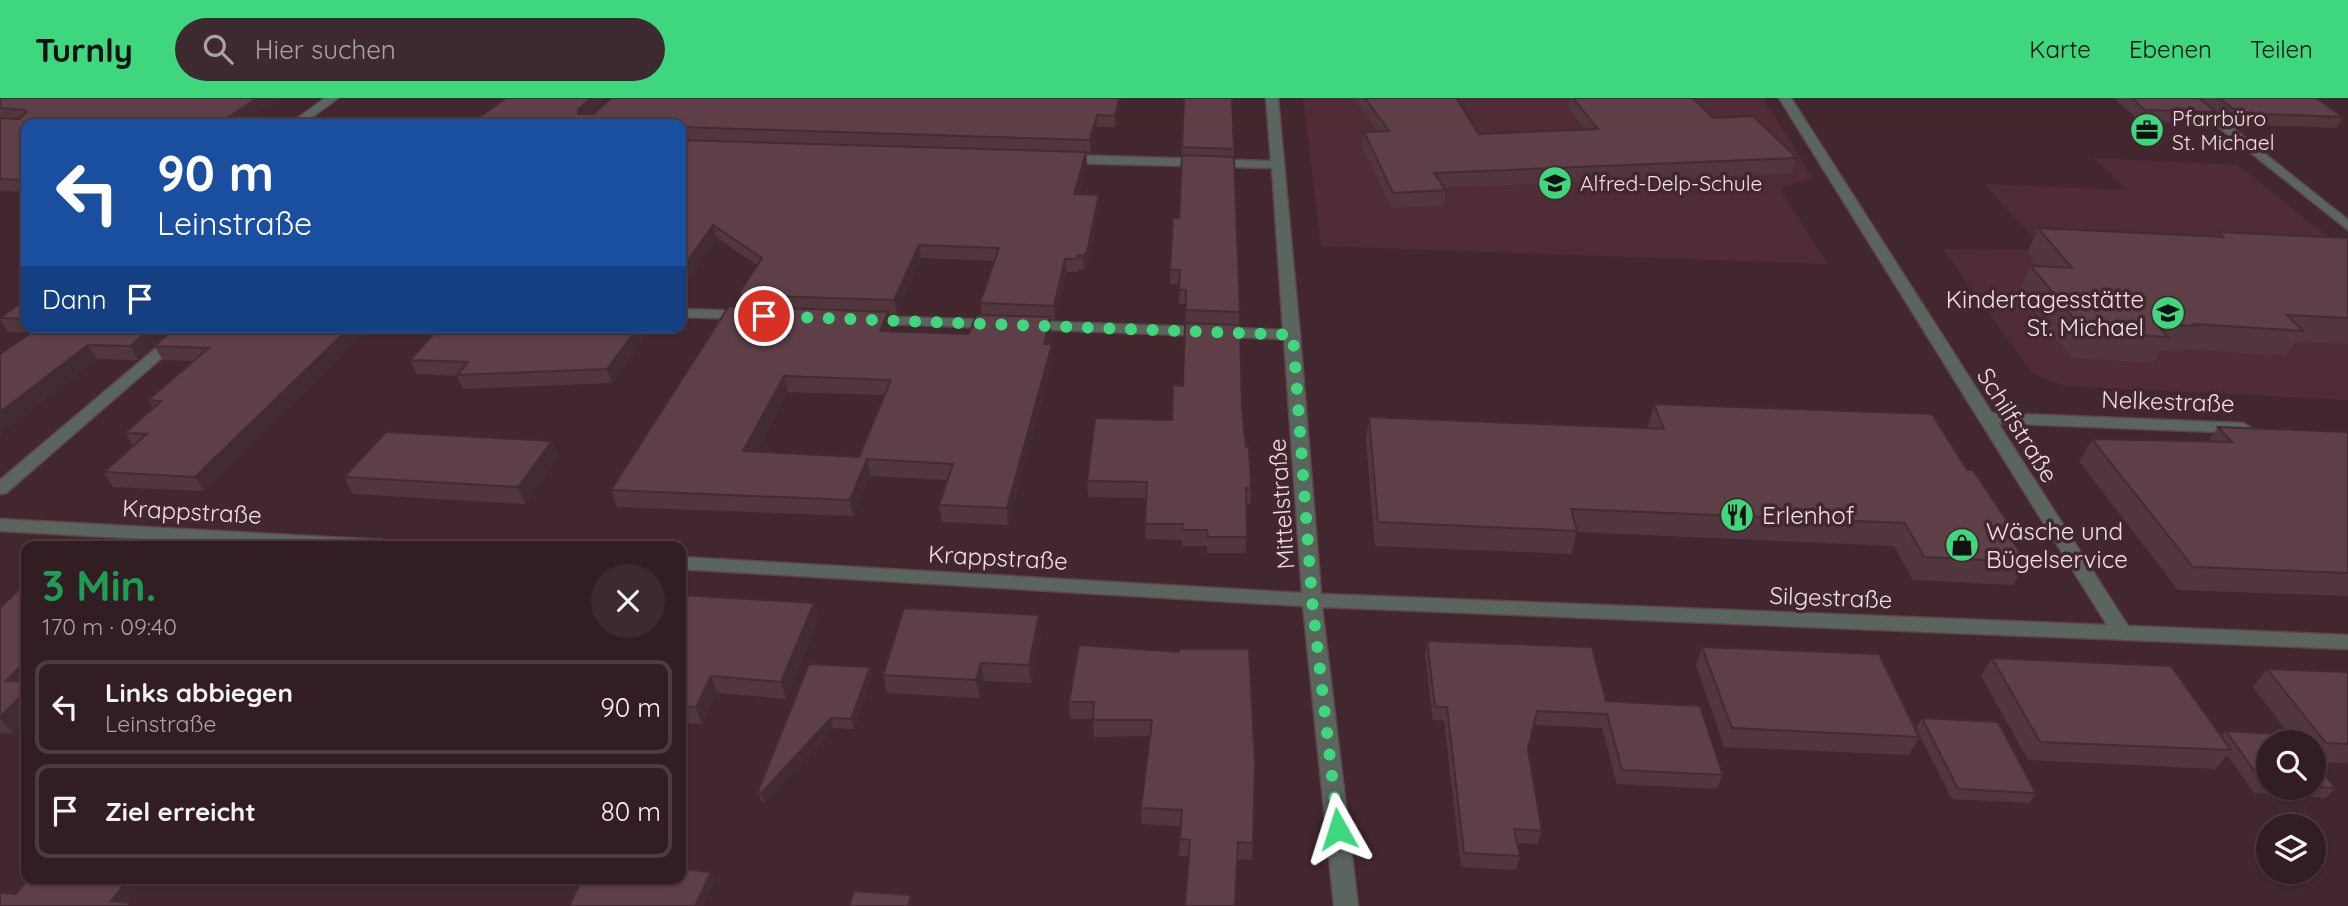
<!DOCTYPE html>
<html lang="de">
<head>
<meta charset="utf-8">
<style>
	body { margin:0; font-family:Quicksand,sans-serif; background:#3d2a30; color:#f1f3f6; height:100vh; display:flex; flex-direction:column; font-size:26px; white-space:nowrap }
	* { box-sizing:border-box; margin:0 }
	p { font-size:23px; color:#a8a2a6 }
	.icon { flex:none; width:38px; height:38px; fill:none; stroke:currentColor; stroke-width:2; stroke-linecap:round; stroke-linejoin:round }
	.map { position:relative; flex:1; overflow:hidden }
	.panel { position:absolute; left:21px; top:443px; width:665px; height:343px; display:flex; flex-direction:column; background:#321d23; border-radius:14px; box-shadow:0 2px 5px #0004,0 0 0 2px #4d3b41 }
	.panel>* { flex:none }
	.banner { position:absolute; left:21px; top:21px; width:665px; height:214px; border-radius:14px; box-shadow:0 2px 5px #0004,0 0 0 2px #4d3b41; background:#1a4fa0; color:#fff; overflow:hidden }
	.buttons { position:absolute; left:2256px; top:632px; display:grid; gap:14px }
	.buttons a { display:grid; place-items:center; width:70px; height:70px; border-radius:50%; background:#321d23; box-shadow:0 2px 5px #0004,0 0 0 2px #4d3b41; font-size:35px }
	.pin { position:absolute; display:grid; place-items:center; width:60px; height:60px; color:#fff; margin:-30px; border:4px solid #fff; border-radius:50%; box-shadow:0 2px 7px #0007 }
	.me { position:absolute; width:77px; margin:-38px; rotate:354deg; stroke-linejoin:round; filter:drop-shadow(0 0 5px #0008) }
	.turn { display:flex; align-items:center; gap:24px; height:147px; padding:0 21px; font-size:32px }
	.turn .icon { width:91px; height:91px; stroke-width:2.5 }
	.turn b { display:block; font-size:49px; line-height:60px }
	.then { display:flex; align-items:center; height:66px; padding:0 21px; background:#0003; gap:14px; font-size:26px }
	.round { display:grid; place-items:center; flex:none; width:74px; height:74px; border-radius:37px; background:#3d2a30 }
	.summary { display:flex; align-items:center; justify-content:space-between; height:119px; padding:0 21px }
	h1 { font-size:42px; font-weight:700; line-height:52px; color:#1e9e55 }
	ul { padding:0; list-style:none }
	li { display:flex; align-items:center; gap:21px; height:94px; margin:0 14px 10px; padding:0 7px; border:4px solid #4d3b41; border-radius:14px }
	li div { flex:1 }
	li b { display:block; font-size:26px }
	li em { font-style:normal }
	header { display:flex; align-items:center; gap:42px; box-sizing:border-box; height:98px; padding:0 35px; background:#3ed77d; color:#111 }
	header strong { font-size:33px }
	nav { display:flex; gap:38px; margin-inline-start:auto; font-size:24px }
	.search { width:490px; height:63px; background:#3d2a30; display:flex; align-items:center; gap:18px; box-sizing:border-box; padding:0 24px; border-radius:38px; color:#a8a2a6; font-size:26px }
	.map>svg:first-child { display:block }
</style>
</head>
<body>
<header>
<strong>Turnly</strong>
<div class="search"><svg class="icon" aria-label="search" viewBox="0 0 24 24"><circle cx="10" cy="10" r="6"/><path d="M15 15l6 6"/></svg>Hier suchen</div>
<nav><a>Karte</a><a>Ebenen</a><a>Teilen</a></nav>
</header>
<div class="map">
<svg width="2348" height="808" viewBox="0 0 2348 808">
	<rect width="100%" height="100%" fill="#43272f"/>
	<g fill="#502c36">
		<polygon points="1303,0 1763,0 1813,80 1780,90 1827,166 1321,148"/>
		<polygon points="2094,60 2238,67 2348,155 2348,302 2063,288 2032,275 1943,151 2045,152 1984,86 2127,92"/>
	</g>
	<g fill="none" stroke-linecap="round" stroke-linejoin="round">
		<g stroke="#5f444c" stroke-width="3">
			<g id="minor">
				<polygon points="325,0 338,0 303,26 290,26"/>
				<polygon points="1266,0 1278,0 1300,237 1321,496 2107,527 1779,0 1791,0 1992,315 2243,325 2251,330 2243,335 1998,325 2128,528 2348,537 2348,551 1322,509 1358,808 1334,808 1303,508 681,471 681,459 1302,495 1284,241 1027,231 1020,227 1027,223 1283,232 1272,70 1066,65 1060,61 1066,57 1271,63"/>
				<polygon points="2182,0 2195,0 2348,122 2348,132"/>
				<polygon points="681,211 747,213 754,217 747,221 681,219"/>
				<polygon points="866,218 996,222 1003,226 996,230 861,225 859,222 861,219"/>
				<polygon points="181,229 197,229 6,395 0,396 0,382"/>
				<polygon points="0,421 382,442 391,448 272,448 0,433"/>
			</g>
		</g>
		<use href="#minor" fill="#5a665d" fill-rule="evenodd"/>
	</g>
	<g fill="#51363d" fill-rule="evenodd">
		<polygon points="0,0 280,0 26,26 26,94 0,93"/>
		<path d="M1121 0 1115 29H1097L1090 55 1086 54 1087 67 1079 96 1099 110 1088 167 1084 172 1078 171 1077 174H1066L1055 221H1050L1051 235 1049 246 1053 262 1008 427 942 424 939 407 948 382 870 378 853 418 617 409 611 392 741 208 738 197 757 167 717 140 681 190V26L590 16ZM921 160 995 163 980 205 982 217 969 236 889 233 891 229 888 216H897ZM788 294 884 297 859 359 756 354Z"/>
		<polygon points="1184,0 1234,51 1242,311 1246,349 1251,390 1250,406 1246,406 1246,455 1207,455 1207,448 1182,448 1182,442 1145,441 1146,400 1088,399 1087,383 1172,322 1183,288 1186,206 1179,206 1180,186 1170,186 1170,172 1179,120"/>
		<polygon points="1354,0 1456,0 1479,36 1584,31 1568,10 1570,0 1693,0 1713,20 1797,60 1792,75 1444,90 1446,92 1444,108 1392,110 1362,48 1364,34 1377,33"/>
		<polygon points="2114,0 2316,0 2343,19 2336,30 2232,26 2204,4 2216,14 2210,26 2139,23"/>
		<polygon points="2038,130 2216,138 2218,134 2348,140 2348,246 2296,244 2286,258 2183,251 2182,254 2160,253 2153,265 2071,260 2019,193 2031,168 2038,169 2027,155"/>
		<polygon points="26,201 26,229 177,229 138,262 97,261 0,336 0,256 31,235 8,234 0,222 0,220"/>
		<polygon points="370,229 204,393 113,389 104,374 133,348 125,335 153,310 148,302 193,263 163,262 154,248"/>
		<polygon points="440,229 652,229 612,285 463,291 457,278 416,276 410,262"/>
		<polygon points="1654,306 1967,372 2013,432 2010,438 2026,464 2013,487 1913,482 1894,448 1577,434 1571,456 1375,448 1366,342 1369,319 1649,330 1648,328"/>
		<polygon points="2218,329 2348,334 2348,498 2178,492 2079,363 2092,341 2208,344"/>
		<polygon points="552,343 558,359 525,406 353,396 344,379"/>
		<polygon points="681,497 814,505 818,522 786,601 717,595 702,626 681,625"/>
		<polygon points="0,510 13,636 0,635"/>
		<polygon points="1041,535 1031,585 984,583 979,600 887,595 883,577"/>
		<polygon points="1427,543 1606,603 1723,677 1717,691 1617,686 1602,630 1534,627 1528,651 1542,733 1538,746 1517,745 1520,758 1516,772 1461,769 1444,623 1433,622 1425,557"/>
		<polygon points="1702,549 1919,639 1909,657 1724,649 1696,567"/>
		<polygon points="1179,554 1253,745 1252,762 1179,758 1181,728 1142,726 1141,710 1150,638 1094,639 1093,621 1070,621 1069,604"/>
		<path d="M1992 560 2221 638 2226 633 2289 636 2253 589 2267 571 2348 574V665L2314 664 2335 690 2326 700 2254 695 2227 657 2216 671 2028 662 1981 578ZM2268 644H2314V690H2268Z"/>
		<polygon points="870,569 872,579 854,631 833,630 765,705 761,703 758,693"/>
		<polygon points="1922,620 2036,695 2030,705 1952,701 1916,630"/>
	</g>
	<g fill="#422c32">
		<polygon points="257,0 280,0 241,26 218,26"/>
		<polygon points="591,0 606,0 582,24 578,16 578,12"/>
		<polygon points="1119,0 1121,0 1115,29 1115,18"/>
		<polygon points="1097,17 1097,29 1090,55 1090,42"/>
		<polygon points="1086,54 1087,67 1075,109 1074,96"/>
		<polygon points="1099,97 1099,110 1088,167 1084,172 1083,158"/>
		<polygon points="713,127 717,140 681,190 681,172"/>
		<polygon points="919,147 921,160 897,216 894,202"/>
		<polygon points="1065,161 1066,174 1055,221 1054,208"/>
		<polygon points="888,214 891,229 882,248 880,233"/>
		<polygon points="1050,219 1051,235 1045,262 1044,246"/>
		<polygon points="152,229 177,229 138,262 130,248"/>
		<polygon points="350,229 370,229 204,393 195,379"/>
		<polygon points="638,229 652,229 612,285 607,271"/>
		<polygon points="1052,246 1053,262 1008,427 1007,410"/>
		<polygon points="88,247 97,261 0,336 0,314"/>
		<polygon points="784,278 788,294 747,370 743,353"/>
		<polygon points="552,343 558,359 525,406 518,389"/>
		<polygon points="867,361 870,378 853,418 850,402"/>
		<polygon points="814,505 818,522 786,601 781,584"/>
		<polygon points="1039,517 1041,535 1031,585 1029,567"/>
		<polygon points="26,563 26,591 6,583"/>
		<polygon points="981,565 984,583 979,600 976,582"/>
		<polygon points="870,569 872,579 854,631 851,621"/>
		<polygon points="711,578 717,595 702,626 696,609"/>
		<polygon points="26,593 26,622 13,636 0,621 0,619"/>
		<polygon points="831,620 833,630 765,705 761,695"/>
		<polygon points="711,774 715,783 704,808 695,808"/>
		<polygon points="129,780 146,780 124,808 111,803"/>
		<polygon points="911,797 913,807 908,808"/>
	</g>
	<g fill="#5e3f47" stroke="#422c32" stroke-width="2" fill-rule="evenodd">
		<polygon points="0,0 257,0 218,26 26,26 26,82 0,81 0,20 19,21 27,14 24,12 0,10"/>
		<polygon points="506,0 591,0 578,12 578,16 594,16 611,0 1119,0 1115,18 1097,17 1090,42 681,29 681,26 470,26"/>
		<polygon points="1184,0 1232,0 1234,51 1182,49"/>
		<polygon points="1365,0 1456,0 1479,36 1598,31 1573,0 1693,0 1713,20 1753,18 1797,60 1434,75 1446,92 1393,95 1364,34 1389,33"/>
		<polygon points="2132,0 2199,0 2216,14 2145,12"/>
		<polygon points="2219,0 2316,0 2343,19 2239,15"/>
		<polygon points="681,42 1086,54 1074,96 1099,97 1087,154 1083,158 1078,157 1077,161 1065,161 1054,208 980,205 999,150 919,147 894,202 738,197 762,160 713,127 681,172"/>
		<polygon points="1182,57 1234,59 1240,214 1186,212 1186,192 1179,192 1180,172 1170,172 1173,120 1179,120"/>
		<polygon points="2038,130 2223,139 2218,134 2348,140 2348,220 2287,217 2303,233 2194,226 2197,228 2156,226 2168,239 2085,234 2031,168 2072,170"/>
		<polygon points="26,201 26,221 0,220"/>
		<path d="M729 208 888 214 880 233 969 236 976 217 1050 219 1044 246H1052L1007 410 939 407 953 366 867 361 850 402 611 392ZM784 278 891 282 859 359 743 353Z"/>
		<polygon points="1185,225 1240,227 1242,311 1246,349 1249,349 1251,390 1246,390 1247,439 1208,439 1207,432 1182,432 1183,426 1145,426 1147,384 1087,383 1095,320 1172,322 1173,287 1183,288"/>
		<polygon points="40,229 152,229 130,248 88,247 0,314 0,256"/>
		<polygon points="177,229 350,229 195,379 104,374 147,336 125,335 161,303 148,302 209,250 154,248"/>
		<polygon points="440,229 638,229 607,271 457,277 468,264 410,262"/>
		<polygon points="1654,306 1932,316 1967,372 1973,372 2013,432 2006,432 2026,464 1924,459 1905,425 1571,411 1577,433 1378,424 1369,319 1664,331"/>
		<polygon points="2218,329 2348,334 2348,475 2193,469 2092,341 2232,344"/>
		<polygon points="386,334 552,343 518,389 344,379"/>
		<polygon points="26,485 26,563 6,583 26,583 26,593 0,619 0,510"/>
		<polygon points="681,497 814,505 781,584 711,578 696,609 681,608"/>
		<polygon points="904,510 1039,517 1029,567 981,565 976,582 883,577"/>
		<polygon points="1427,543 1592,549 1606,603 1700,608 1723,677 1622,672 1607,616 1537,613 1528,651 1542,733 1514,731 1520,758 1464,755 1447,609 1435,609"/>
		<polygon points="1079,547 1179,554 1179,551 1249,551 1255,665 1253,745 1238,744 1235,808 1185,808 1190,742 1180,741 1182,712 1141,710 1152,622 1093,622 1094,604 1069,604"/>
		<polygon points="1702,549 1879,556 1919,639 1732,630"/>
		<polygon points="1992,560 2171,568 2231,652 2040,644"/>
		<polygon points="809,566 870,569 851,621 831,620 761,695 758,693"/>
		<polygon points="2267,571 2348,574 2348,646 2326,645"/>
		<polygon points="1922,620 1998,624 2036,695 1958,691"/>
		<polygon points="2226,633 2293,637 2299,644 2268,644 2268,686 2263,685"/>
		<polygon points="2314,663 2335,690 2314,689"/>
		<polygon points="681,771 711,774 695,808 569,808 583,780 681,780"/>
		<polygon points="29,780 129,780 111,803 130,805 128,808 0,808 0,795 16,796"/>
		<polygon points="854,793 911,797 908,808 849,808"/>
	</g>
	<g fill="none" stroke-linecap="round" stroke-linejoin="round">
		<polyline stroke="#3ed77d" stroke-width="12" stroke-dasharray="0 21.6" points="764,218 1293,237 1312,502 1338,731"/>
	</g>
	<defs>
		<g id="office-disc" transform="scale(1.75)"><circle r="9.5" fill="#3ed77d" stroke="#43272f"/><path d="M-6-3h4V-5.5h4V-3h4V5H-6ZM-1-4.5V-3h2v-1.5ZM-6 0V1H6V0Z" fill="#111"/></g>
		<g id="school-disc" transform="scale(1.75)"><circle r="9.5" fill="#3ed77d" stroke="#43272f"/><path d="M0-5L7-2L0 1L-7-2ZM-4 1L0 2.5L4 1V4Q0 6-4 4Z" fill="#111"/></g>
		<g id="restaurant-disc" transform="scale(1.75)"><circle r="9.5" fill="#3ed77d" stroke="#43272f"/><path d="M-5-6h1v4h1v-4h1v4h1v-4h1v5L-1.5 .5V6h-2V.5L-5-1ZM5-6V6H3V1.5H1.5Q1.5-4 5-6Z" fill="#111"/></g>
		<g id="shop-disc" transform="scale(1.75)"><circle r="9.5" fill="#3ed77d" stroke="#43272f"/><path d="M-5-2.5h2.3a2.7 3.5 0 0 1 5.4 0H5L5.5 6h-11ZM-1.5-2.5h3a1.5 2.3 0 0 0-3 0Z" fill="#111"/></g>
	</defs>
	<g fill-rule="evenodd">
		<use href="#office-disc" x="2147" y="32"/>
		<use href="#school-disc" x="1555" y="85"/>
		<use href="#school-disc" x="2168" y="215"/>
		<use href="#restaurant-disc" x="1737" y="417"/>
		<use href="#shop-disc" x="1962" y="447"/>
	</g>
	<g text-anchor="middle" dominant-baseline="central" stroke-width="7" stroke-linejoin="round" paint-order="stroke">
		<g font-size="21" fill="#f2dee3" stroke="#43272f" text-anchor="start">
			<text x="2172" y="20">Pfarrbüro<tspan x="2172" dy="24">St. Michael</tspan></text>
			<text x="1580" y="85">Alfred-Delp-Schule</text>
		</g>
		<g font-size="24" fill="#f2dee3" stroke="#43272f" text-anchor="start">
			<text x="2144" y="201" text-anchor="end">Kindertagesstätte<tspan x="2144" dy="28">St. Michael</tspan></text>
			<text x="1762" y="417">Erlenhof</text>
			<text x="1986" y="433">Wäsche und<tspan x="1986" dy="28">Bügelservice</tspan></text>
		</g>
		<g font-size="24" fill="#f2dee3" stroke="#43272f">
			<text transform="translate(2168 303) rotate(2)">Nelkestraße</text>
			<text transform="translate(2018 327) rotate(58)">Schilfstraße</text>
			<text transform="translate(1281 406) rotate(-94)">Mittelstraße</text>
			<text transform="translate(192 413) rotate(3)">Krappstraße</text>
			<text transform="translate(998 459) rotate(3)">Krappstraße</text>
			<text transform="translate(1831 499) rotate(2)">Silgestraße</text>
		</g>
	</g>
</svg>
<div class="buttons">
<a><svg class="icon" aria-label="search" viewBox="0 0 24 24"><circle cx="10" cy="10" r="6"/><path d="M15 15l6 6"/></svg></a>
<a><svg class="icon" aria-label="layers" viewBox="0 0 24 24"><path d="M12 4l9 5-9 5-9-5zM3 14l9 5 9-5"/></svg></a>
</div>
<div class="pin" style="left:764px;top:218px;background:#d93025"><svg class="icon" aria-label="arrive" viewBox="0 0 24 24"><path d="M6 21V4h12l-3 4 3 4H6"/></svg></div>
<svg class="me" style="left:1338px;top:731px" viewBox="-20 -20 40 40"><path d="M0-17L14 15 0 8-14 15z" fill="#3ed77d" stroke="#fff" stroke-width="4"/></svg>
<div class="banner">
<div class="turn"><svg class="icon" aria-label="left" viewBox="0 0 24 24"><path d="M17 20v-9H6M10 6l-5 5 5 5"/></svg><div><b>90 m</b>Leinstraße</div></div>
<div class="then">Dann<svg class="icon" aria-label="arrive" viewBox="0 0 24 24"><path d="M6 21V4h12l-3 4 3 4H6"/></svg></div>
</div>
<section class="panel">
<div class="summary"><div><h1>3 Min.</h1><p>170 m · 09:40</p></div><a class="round"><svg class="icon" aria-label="close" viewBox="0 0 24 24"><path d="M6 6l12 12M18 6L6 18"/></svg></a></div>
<ul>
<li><svg class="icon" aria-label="left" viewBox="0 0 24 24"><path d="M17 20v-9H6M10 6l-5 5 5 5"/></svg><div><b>Links abbiegen</b><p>Leinstraße</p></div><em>90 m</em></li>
<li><svg class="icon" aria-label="arrive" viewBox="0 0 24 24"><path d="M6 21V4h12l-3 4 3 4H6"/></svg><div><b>Ziel erreicht</b></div><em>80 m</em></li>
</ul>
</section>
</div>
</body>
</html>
